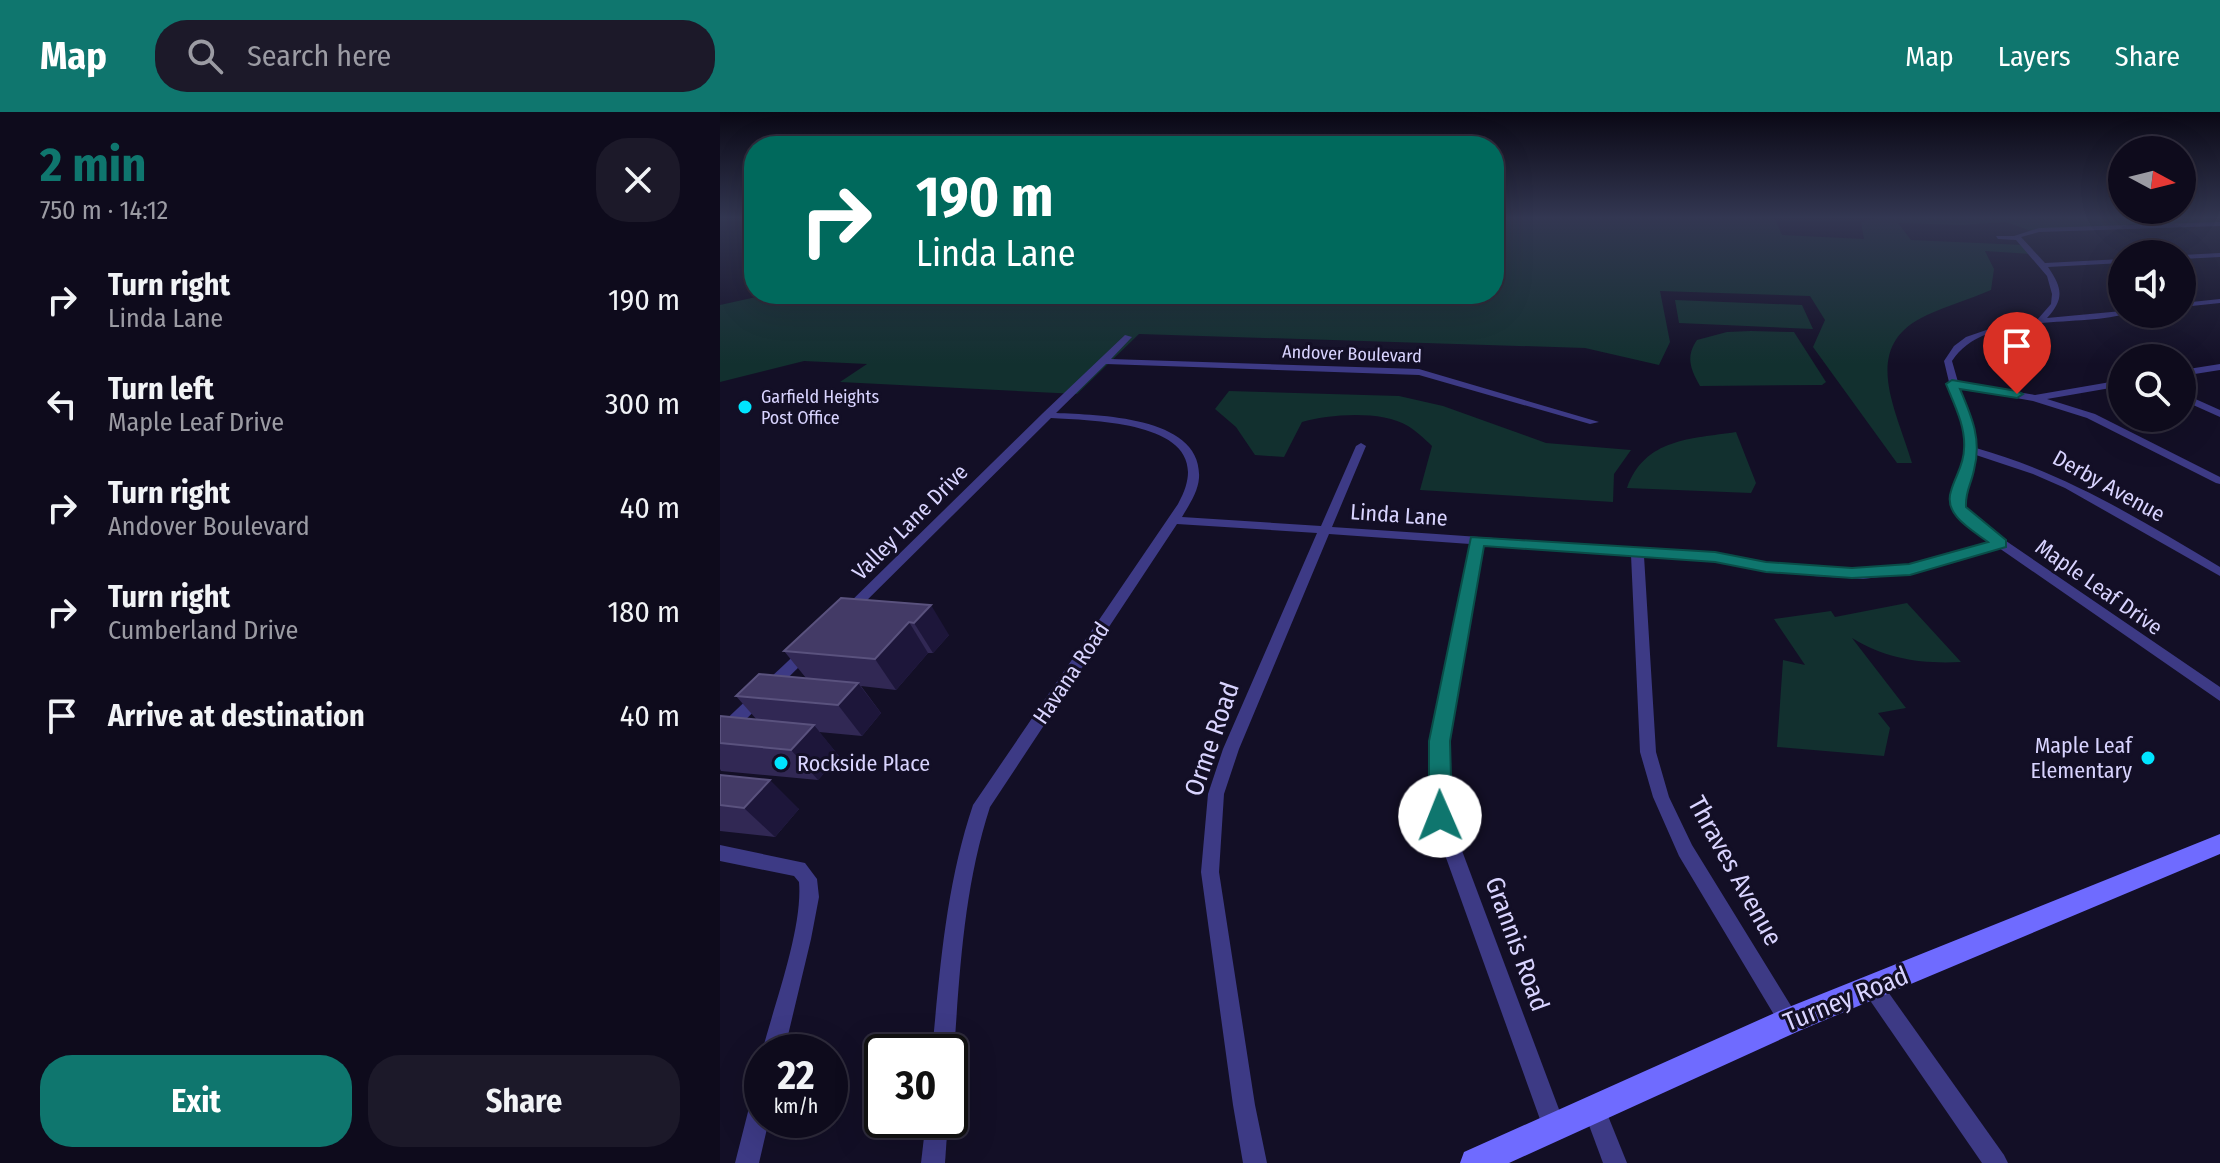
<!DOCTYPE html>
<html lang="en">
<head>
<meta charset="utf-8">
<style>
	body { margin:0; font-family:"Fira Sans Condensed",sans-serif; background:#1c1929; color:#f1f3f6; height:100vh; display:flex; flex-direction:column; font-size:30px; white-space:nowrap }
	* { box-sizing:border-box; margin:0 }
	p { font-size:26px; color:#9b9ba3 }
	.icon { flex:none; width:44px; height:44px; fill:none; stroke:currentColor; stroke-width:2; stroke-linecap:round; stroke-linejoin:round }
	.map { position:relative; flex:1; overflow:hidden }
	.sheet { display:flex; flex-direction:column; background:#0e0b1c; width:720px }
	.sheet>* { flex:none }
	.guide { position:absolute; left:24px; top:24px; width:760px; height:168px; border-radius:32px; box-shadow:0 8px 32px #0002,0 0 0 2px #2e2b3b; background:#00695c; color:#fff; overflow:hidden }
	.needle { width:52px; rotate:97deg }
	.tools { position:absolute; left:1388px; top:24px; display:grid; gap:16px }
	.tools a { display:grid; place-items:center; width:88px; height:88px; border-radius:50%; background:#0e0b1c; box-shadow:0 8px 32px #0002,0 0 0 2px #2e2b3b; font-size:40px }
	.speed { position:absolute; left:24px; top:922px; display:flex; gap:16px; font-size:40px; font-weight:700; text-align:center }
	.speed>* { display:grid; place-content:center; width:104px; height:104px; border-radius:50%; background:#0e0b1c; box-shadow:0 8px 32px #0002,0 0 0 2px #2e2b3b; line-height:1 }
	.speed small { font-size:20px; font-weight:400 }
	.speed .limit { border:4px solid #111; border-radius:12px; background:#fff; color:#111 }
	.pin { position:absolute; display:grid; place-items:center; width:68px; height:68px; color:#fff; margin:-82px -34px; border-radius:50% 50% 50% 0; rotate:-45deg; box-shadow:0 0 8px #0007 }
	.pin .icon { rotate:45deg }
	.me { position:absolute; width:88px; margin:-44px; rotate:359deg; stroke-linejoin:round; filter:drop-shadow(0 0 6px #0008) }
	.turn { display:flex; align-items:center; gap:28px; height:168px; padding:0 40px; font-size:36px }
	.turn .icon { width:104px; height:104px; stroke-width:2.5 }
	.turn b { display:block; font-size:56px; line-height:68px }
	.round { display:grid; place-items:center; flex:none; width:84px; height:84px; border-radius:32px; background:#1c1929 }
	.headline { display:flex; align-items:center; justify-content:space-between; height:136px; padding:0 40px }
	h1 { font-size:48px; font-weight:700; line-height:60px; color:#0f766e }
	.cta { display:flex; gap:16px; margin-top:auto; padding:16px 40px }
	.cta a { flex:1; height:92px; border-radius:32px; background:#0f766e; color:#fff; font-size:32px; font-weight:700; line-height:92px; text-align:center }
	.cta a+a { background:#1c1929; color:#f1f3f6 }
	ul { padding:0; list-style:none }
	li { display:flex; align-items:center; gap:24px; height:104px; padding:0 40px }
	li div { flex:1 }
	li b { display:block; font-size:30px }
	li em { font-style:normal }
	header { display:flex; align-items:center; gap:48px; box-sizing:border-box; height:112px; padding:0 40px; background:#0f766e; color:#fff }
	header strong { font-size:38px }
	nav { display:flex; gap:44px; margin-inline-start:auto; font-size:28px }
	.search { width:560px; height:72px; background:#1c1929; display:flex; align-items:center; gap:20px; box-sizing:border-box; padding:0 28px; border-radius:32px; color:#9b9ba3; font-size:30px }
	main { display:flex; flex:1; min-height:0 }
	.map>svg:first-child { display:block }
</style>
</head>
<body>
<header>
<strong>Map</strong>
<div class="search"><svg class="icon" aria-label="search" viewBox="0 0 24 24"><circle cx="10" cy="10" r="6"/><path d="M15 15l6 6"/></svg>Search here</div>
<nav><a>Map</a><a>Layers</a><a>Share</a></nav>
</header>
<main>
<section class="sheet">
<div class="headline"><div><h1>2 min</h1><p>750 m · 14:12</p></div><a class="round"><svg class="icon" aria-label="close" viewBox="0 0 24 24"><path d="M6 6l12 12M18 6L6 18"/></svg></a></div>
<ul>
<li><svg class="icon" aria-label="right" viewBox="0 0 24 24"><path d="M7 20v-9h11M14 6l5 5-5 5"/></svg><div><b>Turn right</b><p>Linda Lane</p></div><em>190 m</em></li>
<li><svg class="icon" aria-label="left" viewBox="0 0 24 24"><path d="M17 20v-9H6M10 6l-5 5 5 5"/></svg><div><b>Turn left</b><p>Maple Leaf Drive</p></div><em>300 m</em></li>
<li><svg class="icon" aria-label="right" viewBox="0 0 24 24"><path d="M7 20v-9h11M14 6l5 5-5 5"/></svg><div><b>Turn right</b><p>Andover Boulevard</p></div><em>40 m</em></li>
<li><svg class="icon" aria-label="right" viewBox="0 0 24 24"><path d="M7 20v-9h11M14 6l5 5-5 5"/></svg><div><b>Turn right</b><p>Cumberland Drive</p></div><em>180 m</em></li>
<li><svg class="icon" aria-label="arrive" viewBox="0 0 24 24"><path d="M6 21V4h12l-3 4 3 4H6"/></svg><div><b>Arrive at destination</b></div><em>40 m</em></li>
</ul>
<div class="cta"><a>Exit</a><a>Share</a></div>
</section>
<div class="map">
<svg width="1500" height="1051" viewBox="0 0 1500 1051">
	<rect width="100%" height="100%" fill="#130f26"/>
	<g fill="#12302f">
		<path d="M774 105H1054L1062 123 1144 127 1141 110 1159 105H1487L1500 111 1311 119 1286 110 1242 113 1178 111 1191 128 1303 133 1311 142 1265 139 1274 157 1271 178C1250 187 1227 194 1207 203 1139 234 1176 296 1192 351H1177L1093 235 1105 208 1090 184 940 179 950 230 939 253 865 236 419 222 357 282 120 270 147 252 84 249 0 270V193L50 182H774Z"/>
		<polygon points="955,188 1082,193 1093,217 959,211"/>
		<path d="M1031 219 1074 220 1106 270 1102 273 980 274C971 258 965 245 977 228L1007 220Z"/>
		<path d="M509 279 679 284 723 294 826 331 911 338 894 362 893 390 700 378 712 334C705 327 696 319 688 314 662 298 609 302 582 310L564 345 535 343 516 315 495 297Z"/>
		<path d="M1016 320 1036 371 1031 381 907 376C925 326 971 327 1016 320Z"/>
		<path d="M1187 491 1241 550C1201 552 1166 547 1132 526L1186 596 1158 601 1170 616 1164 644 1057 635 1063 548 1085 553 1054 507 1111 499 1115 505Z"/>
	</g>
	<g fill="none" stroke-linecap="round" stroke-linejoin="round">
		<g fill="#3d3a85" fill-rule="evenodd">
			<path d="M1500 110V114L1319 120 1301 125 1325 151 1402 147V151L1328 155C1343 177 1344 187 1327 206L1402 199V202H1405C1355 216 1264 199 1232 249L1238 270 1315 283 1402 268V274L1327 287 1375 302 1500 365V372L1496 371 1367 306 1313 289 1240 276 1253 313 1256 336C1345 361 1421 408 1500 455V464L1345 376 1313 362 1256 343 1245 380 1244 395 1270 418 1500 575V589L1279 436 1191 461 1143 467 1093 464 995 449 924 444 936 640 949 685 972 733 1076 902 1080 909 1076 916 1069 920 1062 916 959 744 933 685 920 640 911 443 762 433 727 629 729 704 846 1016 842 1024 834 1028 826 1024 711 704V629L750 432 609 422 519 637 504 682 499 760 535 993 547 1051H523L513 993 481 760 488 682 503 637 597 421 457 412 270 695C244 775 240 857 234 940L230 948V940H212C220 856 226 773 253 693L458 392C504 310 379 309 331 306L133 502H123L121 499 323 301 405 223 412 225 391 247 699 257 879 310 870 312 699 263 386 252 336 301C378 303 483 304 479 366 478 380 469 393 462 405L601 414 636 334 641 331 646 334 612 415C730 423 847 431 965 439 1032 444 1097 464 1165 457 1201 454 1236 441 1271 430L1232 396 1246 335 1243 313 1230 274 1227 272 1229 270 1224 249 1234 234 1246 225 1278 214 1317 208 1331 192 1332 182 1327 164 1296 128 1278 127 1276 124H1294L1319 116Z"/>
			<polygon points="1500,141 1500,145 1462,147 1462,143"/>
			<polygon points="1500,187 1500,191 1462,195 1462,191"/>
			<polygon points="1500,252 1500,258 1462,264 1462,258"/>
			<polygon points="1462,281 1500,298 1500,305 1462,288"/>
			<polygon points="87,534 92,536 94,539 92,542 6,627 0,629 0,613 82,536"/>
			<path d="M0 733 85 751 97 767 99 785 91 827 64 940H42C54 893 83 816 79 770L74 764 0 749Z"/>
			<polygon points="1154,867 1161,870 1284,1043 1288,1051 1262,1051 1147,884 1144,877 1147,870"/>
			<polygon points="42,977 42,1008 49,1008 39,1051 15,1051 31,988 34,980"/>
			<polygon points="874,986 882,989 907,1051 883,1051 863,997 866,989"/>
			<polygon points="206,1008 228,1008 225,1051 201,1051"/>
		</g>
		<polygon fill="#6f6bff" fill-rule="evenodd" points="1500,722 1500,742 1079,919 789,1051 740,1051 744,1040 1059,899"/>
	</g>
	<g fill="#312854">
		<polygon points="121,486 229,523 213,541 208,541 176,578 141,574 161,601 142,624 99,620 119,644 98,668 1,659 0,657 0,604 37,608 16,584 86,566 64,539"/>
		<polygon points="0,663 79,697 55,725 0,719"/>
	</g>
	<g fill="#1d163a">
		<polygon points="211,493 229,523 213,541 194,511"/>
		<polygon points="189,510 208,541 176,578 155,547"/>
		<polygon points="138,571 161,601 142,624 118,593"/>
		<polygon points="94,613 119,644 98,668 71,638"/>
		<polygon points="50,668 79,697 55,725 24,696"/>
	</g>
	<g fill="#433a66" stroke="#5a527e" stroke-width="2">
		<polygon points="121,486 211,493 194,511 189,510 155,547 64,539"/>
		<polygon points="39,562 138,571 118,593 16,584"/>
		<polygon points="0,604 94,613 71,638 0,631"/>
		<polygon points="0,663 50,668 24,696 0,693"/>
	</g>
	<linearGradient id="sky" x2="0" y2="1"><stop stop-color="#0a0815"/><stop offset="0.42" stop-color="#333752"/><stop offset="1" stop-color="#333752" stop-opacity="0"/></linearGradient>
	<rect width="1500" height="252" fill="url(#sky)"/>
	<path fill="#0f766e" stroke="#0a4d48" stroke-width="2" d="M1232 268 1297 279 1303 282 1297 286 1240 277C1252 305 1262 328 1254 358 1251 373 1245 380 1246 395L1286 428V435L1190 463 1132 466 1046 460 995 450 764 434 730 629 732 704 728 710 720 713 712 710 709 704V629L751 425 995 440 1046 450 1132 456 1189 452 1268 430C1252 418 1223 403 1231 379 1235 364 1244 353 1244 337 1246 315 1234 292 1226 272Z"/>
	<g fill="#00e5ff" stroke="#130f26" stroke-width="3">
		<circle cx="25" cy="295" r="8"/>
		<circle cx="1428" cy="646" r="8"/>
		<circle cx="61" cy="651" r="8"/>
	</g>
	<g text-anchor="middle" dominant-baseline="central" stroke-width="6" stroke-linejoin="round" paint-order="stroke">
		<g font-size="18" fill="#d9d4ff" stroke="#130f26">
			<text transform="translate(632 242) rotate(2)">Andover Boulevard</text>
		</g>
		<g font-size="18" fill="#d9d4ff" stroke="#130f26" text-anchor="start">
			<text x="41" y="285">Garfield Heights<tspan x="41" dy="21">Post Office</tspan></text>
		</g>
		<g font-size="22" fill="#d9d4ff" stroke="#130f26">
			<text transform="translate(1389 374) rotate(29)">Derby Avenue</text>
			<text transform="translate(679 403) rotate(4)">Linda Lane</text>
			<text transform="translate(190 410) rotate(-45)">Valley Lane Drive</text>
			<text transform="translate(1379 475) rotate(35)">Maple Leaf Drive</text>
			<text transform="translate(351 561) rotate(-56)">Havana Road</text>
		</g>
		<g font-size="22" fill="#d9d4ff" stroke="#130f26" text-anchor="end">
			<text x="1412" y="633">Maple Leaf<tspan x="1412" dy="25">Elementary</tspan></text>
			<text x="77" y="651" text-anchor="start">Rockside Place</text>
		</g>
		<g font-size="26" fill="#d9d4ff" stroke="#130f26">
			<text transform="translate(492 627) rotate(-71)">Orme Road</text>
			<text transform="translate(1015 759) rotate(61)">Thraves Avenue</text>
			<text transform="translate(797 832) rotate(70)">Grannis Road</text>
			<text transform="translate(1126 887) rotate(-22)">Turney Road</text>
		</g>
	</g>
</svg>
<div class="tools">
<a><svg class="needle" viewBox="-14 -14 28 28"><path d="M0-13l5 13h-10z" fill="#e53935"/><path d="M0 13l5-13h-10z" fill="#9b9ba3"/></svg></a>
<a><svg class="icon" aria-label="sound" viewBox="0 0 24 24"><path d="M4 9h4l5-4v14l-5-4H4zM17 9q2 3 0 6"/></svg></a>
<a><svg class="icon" aria-label="search" viewBox="0 0 24 24"><circle cx="10" cy="10" r="6"/><path d="M15 15l6 6"/></svg></a>
</div>
<div class="speed"><div>22<small>km/h</small></div><div class="limit">30</div></div>
<div class="pin" style="left:1297px;top:282px;background:#d93025"><svg class="icon" aria-label="arrive" viewBox="0 0 24 24"><path d="M6 21V4h12l-3 4 3 4H6"/></svg></div>
<svg class="me" style="left:720px;top:704px" viewBox="-20 -20 40 40"><circle r="19" fill="#fff"/><path d="M0-13L10 11 0 6-10 11z" fill="#0f766e"/></svg>
<div class="guide">
<div class="turn"><svg class="icon" aria-label="right" viewBox="0 0 24 24"><path d="M7 20v-9h11M14 6l5 5-5 5"/></svg><div><b>190 m</b>Linda Lane</div></div>
</div>
</div>
</main>
</body>
</html>
